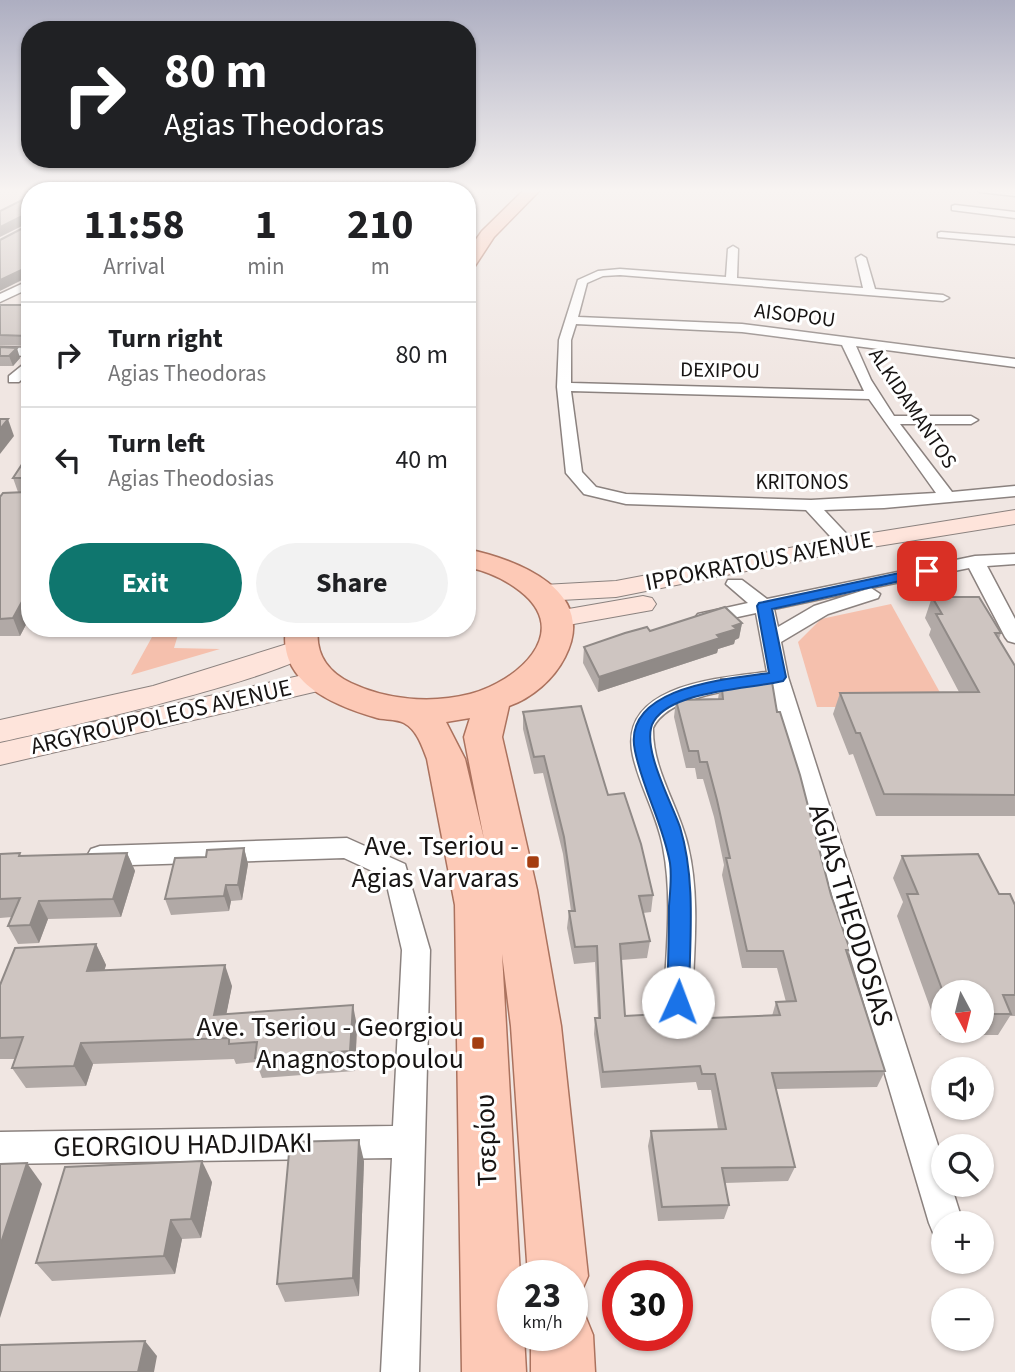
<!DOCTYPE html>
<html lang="en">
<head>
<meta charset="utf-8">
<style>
	body { margin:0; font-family:"Source Sans 3",sans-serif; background:#f2f2f2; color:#202124; height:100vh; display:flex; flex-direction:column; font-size:26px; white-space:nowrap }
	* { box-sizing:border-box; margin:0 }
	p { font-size:23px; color:#757577 }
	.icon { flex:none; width:38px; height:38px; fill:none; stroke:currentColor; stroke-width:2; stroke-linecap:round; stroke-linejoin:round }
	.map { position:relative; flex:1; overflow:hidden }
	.drawer { position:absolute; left:21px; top:182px; width:455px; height:455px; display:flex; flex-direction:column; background:#fff; border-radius:28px; box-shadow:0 2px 5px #0004 }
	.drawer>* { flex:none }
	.guide { position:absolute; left:21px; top:21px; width:455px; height:147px; border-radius:28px; box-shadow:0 2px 5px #0004; background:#202124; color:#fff; overflow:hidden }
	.needle { width:46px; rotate:173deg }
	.buttons { position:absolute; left:931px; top:980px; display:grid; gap:14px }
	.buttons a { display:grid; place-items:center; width:63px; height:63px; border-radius:50%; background:#fff; box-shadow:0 2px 5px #0004; font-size:35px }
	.speed { position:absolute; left:497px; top:1260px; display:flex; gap:14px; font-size:35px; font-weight:700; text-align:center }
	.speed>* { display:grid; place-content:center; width:91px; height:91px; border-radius:50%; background:#fff; box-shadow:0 2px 5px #0004; line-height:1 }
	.speed small { font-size:18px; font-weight:400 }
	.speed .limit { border:10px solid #d22; background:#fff; color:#111 }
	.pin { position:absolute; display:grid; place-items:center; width:60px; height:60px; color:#fff; margin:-30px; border-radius:14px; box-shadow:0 4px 10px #0006 }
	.me { position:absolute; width:77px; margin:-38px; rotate:2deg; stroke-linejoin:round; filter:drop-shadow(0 0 5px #0008) }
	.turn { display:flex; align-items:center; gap:24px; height:147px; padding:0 28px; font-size:32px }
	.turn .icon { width:91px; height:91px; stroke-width:2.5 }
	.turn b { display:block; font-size:49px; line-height:60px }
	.eta { display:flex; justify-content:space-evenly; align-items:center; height:119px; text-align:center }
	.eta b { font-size:42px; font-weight:700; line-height:49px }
	.button { display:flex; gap:14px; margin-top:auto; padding:14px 28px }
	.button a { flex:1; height:80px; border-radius:42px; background:#0f766e; color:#fff; font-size:28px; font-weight:700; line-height:80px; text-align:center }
	.button a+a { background:#f2f2f2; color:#202124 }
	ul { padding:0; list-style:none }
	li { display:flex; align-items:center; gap:21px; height:105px; padding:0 28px; border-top:2px solid #e0e0e0 }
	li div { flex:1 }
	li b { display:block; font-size:26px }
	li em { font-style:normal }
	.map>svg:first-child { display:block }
</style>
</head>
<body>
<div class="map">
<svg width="1015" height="1372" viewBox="0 0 1015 1372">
	<rect width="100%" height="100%" fill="#f0e6e2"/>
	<g fill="#f5c0ad">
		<polygon points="891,604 948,707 817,707 798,642 821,619"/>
		<polygon points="157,628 180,628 174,648 220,649 131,675"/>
	</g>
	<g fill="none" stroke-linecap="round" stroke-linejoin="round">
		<g stroke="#8b827f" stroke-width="3">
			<g id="minor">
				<polygon points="976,189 1015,190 1015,196 980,192"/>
				<polygon points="467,205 472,211 467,214"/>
				<polygon points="955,205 1015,212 1015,218 952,210 952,206"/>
				<polygon points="941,232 1015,238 1015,244 938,237 938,233"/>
				<path d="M733 246 738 249 737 278 863 288 856 258 861 255 866 258 875 289 943 295 949 298 943 301 620 275 603 276 587 283 578 317 742 324 1015 359V367L856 346 871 380 894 416H971L978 420 971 424H900L952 492 1015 486V496L884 508 824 510 856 544 847 549 841 548 806 510 626 504 584 494 566 473 557 387 559 340 578 280 598 271 620 269 726 277 728 249ZM576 324 742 332 842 345 864 391 571 383V340ZM571 391 869 399 936 493 811 500 626 494 596 487 582 472Z"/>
				<polygon points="30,280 30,288 0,302 0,294"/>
				<polygon points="0,347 30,348 30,356 0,355"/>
				<polygon points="30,359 30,371 19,382 9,382 9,376"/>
				<path d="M1015 554V564L987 566 1015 619V643L1008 641 1005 637 969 568 871 588 880 594 878 598 828 614 781 642 788 677 943 1161V1185H951L963 1223H943V1239L934 1235 929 1223 770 685C738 689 668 695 653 728 652 770 679 806 688 846 700 896 694 950 692 1002L688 1011 678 1015 668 1011 664 1002C666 951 673 898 663 847 657 815 640 787 633 756 617 685 718 678 767 672L756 613 705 624 695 618 698 614 748 603 726 584 728 580H742L767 599 975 556ZM868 589 814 606 778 627 774 609Z"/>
				<polygon points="347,838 405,864 430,950 419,1372 381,1372 392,1158 0,1164 0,1132 393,1126 402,950 385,877 344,858 100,866 91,863 87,856 91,849 100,846"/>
			</g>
		</g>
		<g stroke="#8b827f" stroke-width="2">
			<g id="secondary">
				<polygon points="1015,510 1015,524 847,551 616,597 543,601 534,599 530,593 534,587 543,585 616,581 847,537"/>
				<polygon points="643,596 652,598 656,604 652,610 557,627 547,625 543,619 547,613 557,611"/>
				<path d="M303 639 313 642 317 648C299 675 46 732 0 742V720L153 686Z"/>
				<polygon points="321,671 331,674 336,681 331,688 0,765 0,743"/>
			</g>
		</g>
		<g stroke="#ab725e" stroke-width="3">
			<g id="primary">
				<polygon points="525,189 541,189 494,237 473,269 467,270 467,252 482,231"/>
				<path d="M467 549C518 560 599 591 565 657 554 679 532 698 509 706L502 737 537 890 561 1026 588 1276 579 1297 572 1300V1276H528L511 1026 502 954 520 1276H513V1335H524L526 1372H462L455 905 427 759C422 746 417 730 404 723 397 719 385 720 377 718 335 706 277 683 286 628H318C315 654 328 672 351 683 387 700 431 704 470 694 516 682 574 633 520 591 505 579 486 571 467 567ZM470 718 464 737 484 839 465 759 446 722Z"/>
				<polygon points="572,1308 584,1313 593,1335 595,1372 531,1372 531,1335 572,1335"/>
			</g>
		</g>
		<use href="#minor" fill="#fff" fill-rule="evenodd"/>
		<use href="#secondary" fill="#fee4db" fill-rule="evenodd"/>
		<use href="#primary" fill="#fdc9b6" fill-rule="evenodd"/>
	</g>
	<g fill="#b1a9a6" fill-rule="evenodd">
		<polygon points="0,305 30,305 30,346 0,345"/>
		<polygon points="0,347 20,358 13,366 0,366"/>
		<polygon points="30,452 30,617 20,636 0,636 0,497 18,492 13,478"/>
		<polygon points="932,597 1001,633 999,639 1015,666 1015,816 876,816 853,754 849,755 833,714 840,693 959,692 929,635 931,629 925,618"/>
		<polygon points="742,623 739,638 735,640 734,644 718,649 717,653 598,692 583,663 584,647"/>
		<polygon points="721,679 777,712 831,895 850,950 848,955 885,1071 877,1087 776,1089 795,1167 788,1181 725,1183 729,1205 724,1219 658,1221 648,1146 651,1131 718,1129 711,1090 698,1090 696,1082 601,1088 594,1034 595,1018 598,1018 595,962 574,964 567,928 569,911 571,911 563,854 543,773 534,774 523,729 523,712 608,795 653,895 651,912 643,913 650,941 647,958 621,960 625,1016 661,1020 772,1016 776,1002 786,1002 777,968 742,968 722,875 724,865 714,817 703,779 697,779 695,768 686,768 674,717 676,700 718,699"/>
		<polygon points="244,848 248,864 242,900 231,901 229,911 171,915 165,899 206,857"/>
		<polygon points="127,853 135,871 121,917 48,919 39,943 18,944 8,926 12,917 0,918 0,854 22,856"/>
		<path d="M902 856 999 894 1015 905V1016H1010L998 1035H940L897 916 903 902 893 878ZM943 992H982V1031H943Z"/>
		<polygon points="96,944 106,965 104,970 232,986 226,1014 357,1026 355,1071 262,1078 256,1062 236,1064 234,1059 93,1064 86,1086 26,1088 12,1068 16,1059 0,1059 0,985"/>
		<polygon points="364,1161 359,1296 285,1302 277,1284"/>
		<polygon points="212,1182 201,1238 182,1239 175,1274 52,1281 36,1263"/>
	</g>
	<g fill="#908a87">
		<polygon points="28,213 30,222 0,237 0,227"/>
		<polygon points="30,266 30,276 0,291 0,280"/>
		<polygon points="17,348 20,358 13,366 9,356"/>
		<polygon points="8,419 14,436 0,454 0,429"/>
		<polygon points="30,587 30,617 20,636 13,618"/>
		<polygon points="742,623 739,638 735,640 734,644 718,649 717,653 598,692 599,677 717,635 733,626"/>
		<polygon points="244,848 248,864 242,900 238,885"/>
		<polygon points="127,853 135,871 121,917 113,899"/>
		<polygon points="226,885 231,901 229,911 224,896"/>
		<polygon points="39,901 48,919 39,943 30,925"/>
		<polygon points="96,944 106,965 98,992 87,971"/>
		<polygon points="225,965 232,986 222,1036 214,1015"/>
		<polygon points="353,1005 357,1026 355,1071 350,1051"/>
		<polygon points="81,1043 93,1064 86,1086 74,1066"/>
		<polygon points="359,1140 364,1161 359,1296 353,1278"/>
		<polygon points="202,1161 212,1182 201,1238 191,1219"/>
		<polygon points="27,1163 42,1184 0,1318 0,1246"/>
		<polygon points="171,1220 182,1239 175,1274 164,1256"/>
		<polygon points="145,1341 157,1356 154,1372 138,1372"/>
	</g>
	<g fill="#cec5c1" stroke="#908a87" stroke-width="2">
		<polygon points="42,189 349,189 348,191 39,191"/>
		<polygon points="30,196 30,266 0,280 0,240 29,225 28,213 0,227 0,211"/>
		<polygon points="0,305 30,305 30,334 28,336 0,335"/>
		<polygon points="0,347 17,348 9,356 0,356"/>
		<polygon points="0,419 8,419 0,429"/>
		<polygon points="30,452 30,587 13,618 0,619 0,497 3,493 26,492 26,478 13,478"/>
		<polygon points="932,597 979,597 1001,633 995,633 1015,666 1015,795 884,794 860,733 856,733 840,693 979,692 936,614 942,614"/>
		<polygon points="725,607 742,623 733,626 737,629 717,635 720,638 599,677 584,647 625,633 647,627 650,631"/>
		<polygon points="721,679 772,682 777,712 780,712 800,775 831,895 850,950 846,950 885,1071 772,1073 795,1167 722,1168 729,1205 662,1207 651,1131 726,1129 715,1074 702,1074 700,1066 603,1072 595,1018 600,1018 597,946 575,947 569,911 575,911 564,837 544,756 534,757 523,712 581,706 608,795 624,793 641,844 653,895 639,896 650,941 620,944 625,1016 660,1014 661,1020 780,1015 776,1002 796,1001 783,951 747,951 726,858 730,858 717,800 707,762 700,762 698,751 689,751 676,700 723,699"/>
		<polygon points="244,848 238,885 226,885 224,896 165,899 175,858 206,857 207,850"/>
		<polygon points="20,853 19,856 127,853 113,899 39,901 30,925 8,926 20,898 0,899 0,854"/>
		<polygon points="978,854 999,894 1010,894 1015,905 1015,995 1003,995 1011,1014 982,1014 982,992 943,992 907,894 918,894 902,856"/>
		<polygon points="96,944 87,971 225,965 214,1015 353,1005 350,1051 255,1058 257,1042 229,1044 229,1038 81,1043 74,1066 12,1068 23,1037 0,1038 0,985 15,948"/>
		<polygon points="359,1140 353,1278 277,1284 290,1142"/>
		<polygon points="202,1161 191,1219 171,1220 164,1256 36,1263 65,1167"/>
		<polygon points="27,1163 0,1246 0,1164"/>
		<polygon points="145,1341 138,1372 0,1372 0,1345"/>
	</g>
	<linearGradient id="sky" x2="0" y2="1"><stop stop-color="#adaec1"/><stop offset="0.5" stop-color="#f8f4f2"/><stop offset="1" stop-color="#f8f4f2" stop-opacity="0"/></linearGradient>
	<rect width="1015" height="381" fill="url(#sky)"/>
	<path fill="#1a73e8" stroke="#114b97" stroke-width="2" d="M927 567 934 571 932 574 772 609 786 677 783 681C751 689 673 690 654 721 639 744 672 803 680 827 697 883 689 945 689 1002L686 1009 678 1012 670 1009 667 1002C668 970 669 938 669 906 670 892 672 877 670 863 663 824 643 790 635 751 621 687 726 679 769 673L757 606 759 603Z"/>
	<g fill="#a43e11" stroke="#fff" stroke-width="2.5">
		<rect x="526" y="855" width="14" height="14" rx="3.5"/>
		<rect x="471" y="1036" width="14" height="14" rx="3.5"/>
	</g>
	<g text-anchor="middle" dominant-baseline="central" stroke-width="6" stroke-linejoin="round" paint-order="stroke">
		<g font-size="21" fill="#171413" stroke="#fff">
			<text transform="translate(795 315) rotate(7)">AISOPOU</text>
			<text transform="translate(720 370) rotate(1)">DEXIPOU</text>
			<text transform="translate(913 408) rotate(56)">ALKIDAMANTOS</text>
			<text x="802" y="482">KRITONOS</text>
		</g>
		<g font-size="24" fill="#171413" stroke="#fff">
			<text transform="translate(759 561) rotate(-11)">IPPOKRATOUS AVENUE</text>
			<text transform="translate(161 717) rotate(-13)">ARGYROUPOLEOS AVENUE</text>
		</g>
		<g font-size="28" fill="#171413" stroke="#fff" text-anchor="end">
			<text x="519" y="846">Ave. Tseriou -<tspan x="519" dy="32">Agias Varvaras</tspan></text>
			<text x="464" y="1027">Ave. Tseriou - Georgiou<tspan x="464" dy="32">Anagnostopoulou</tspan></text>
		</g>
		<g font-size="28" fill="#171413" stroke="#fff">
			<text transform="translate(851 915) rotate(73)">AGIAS THEODOSIAS</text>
			<text transform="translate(486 1140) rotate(-92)">Τσερίου</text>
			<text transform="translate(183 1145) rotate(-1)">GEORGIOU HADJIDAKI</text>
		</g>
	</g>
</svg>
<div class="buttons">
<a><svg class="needle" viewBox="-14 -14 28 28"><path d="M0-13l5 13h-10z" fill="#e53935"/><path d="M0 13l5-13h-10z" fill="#757577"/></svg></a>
<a><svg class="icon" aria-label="sound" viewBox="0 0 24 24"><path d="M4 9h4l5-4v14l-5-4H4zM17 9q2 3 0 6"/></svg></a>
<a><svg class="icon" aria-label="search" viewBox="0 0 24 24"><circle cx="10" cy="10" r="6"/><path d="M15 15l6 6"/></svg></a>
<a>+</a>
<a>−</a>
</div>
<div class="speed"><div>23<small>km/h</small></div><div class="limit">30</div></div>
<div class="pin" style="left:927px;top:571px;background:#d93025"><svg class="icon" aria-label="arrive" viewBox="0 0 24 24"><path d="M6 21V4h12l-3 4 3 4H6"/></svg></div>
<svg class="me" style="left:678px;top:1002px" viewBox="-20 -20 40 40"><circle r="19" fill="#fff"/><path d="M0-13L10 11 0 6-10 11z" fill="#1a73e8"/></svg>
<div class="guide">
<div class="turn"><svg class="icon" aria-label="right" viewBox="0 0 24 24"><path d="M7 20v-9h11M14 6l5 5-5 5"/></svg><div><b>80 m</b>Agias Theodoras</div></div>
</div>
<section class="drawer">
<div class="eta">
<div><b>11:58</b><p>Arrival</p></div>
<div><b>1</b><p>min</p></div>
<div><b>210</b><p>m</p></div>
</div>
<ul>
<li><svg class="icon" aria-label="right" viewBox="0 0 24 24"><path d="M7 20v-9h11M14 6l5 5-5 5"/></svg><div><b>Turn right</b><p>Agias Theodoras</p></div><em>80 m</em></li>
<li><svg class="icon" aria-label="left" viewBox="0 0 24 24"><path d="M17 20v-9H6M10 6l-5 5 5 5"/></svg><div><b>Turn left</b><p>Agias Theodosias</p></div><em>40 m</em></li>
</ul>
<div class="button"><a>Exit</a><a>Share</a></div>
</section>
</div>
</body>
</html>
